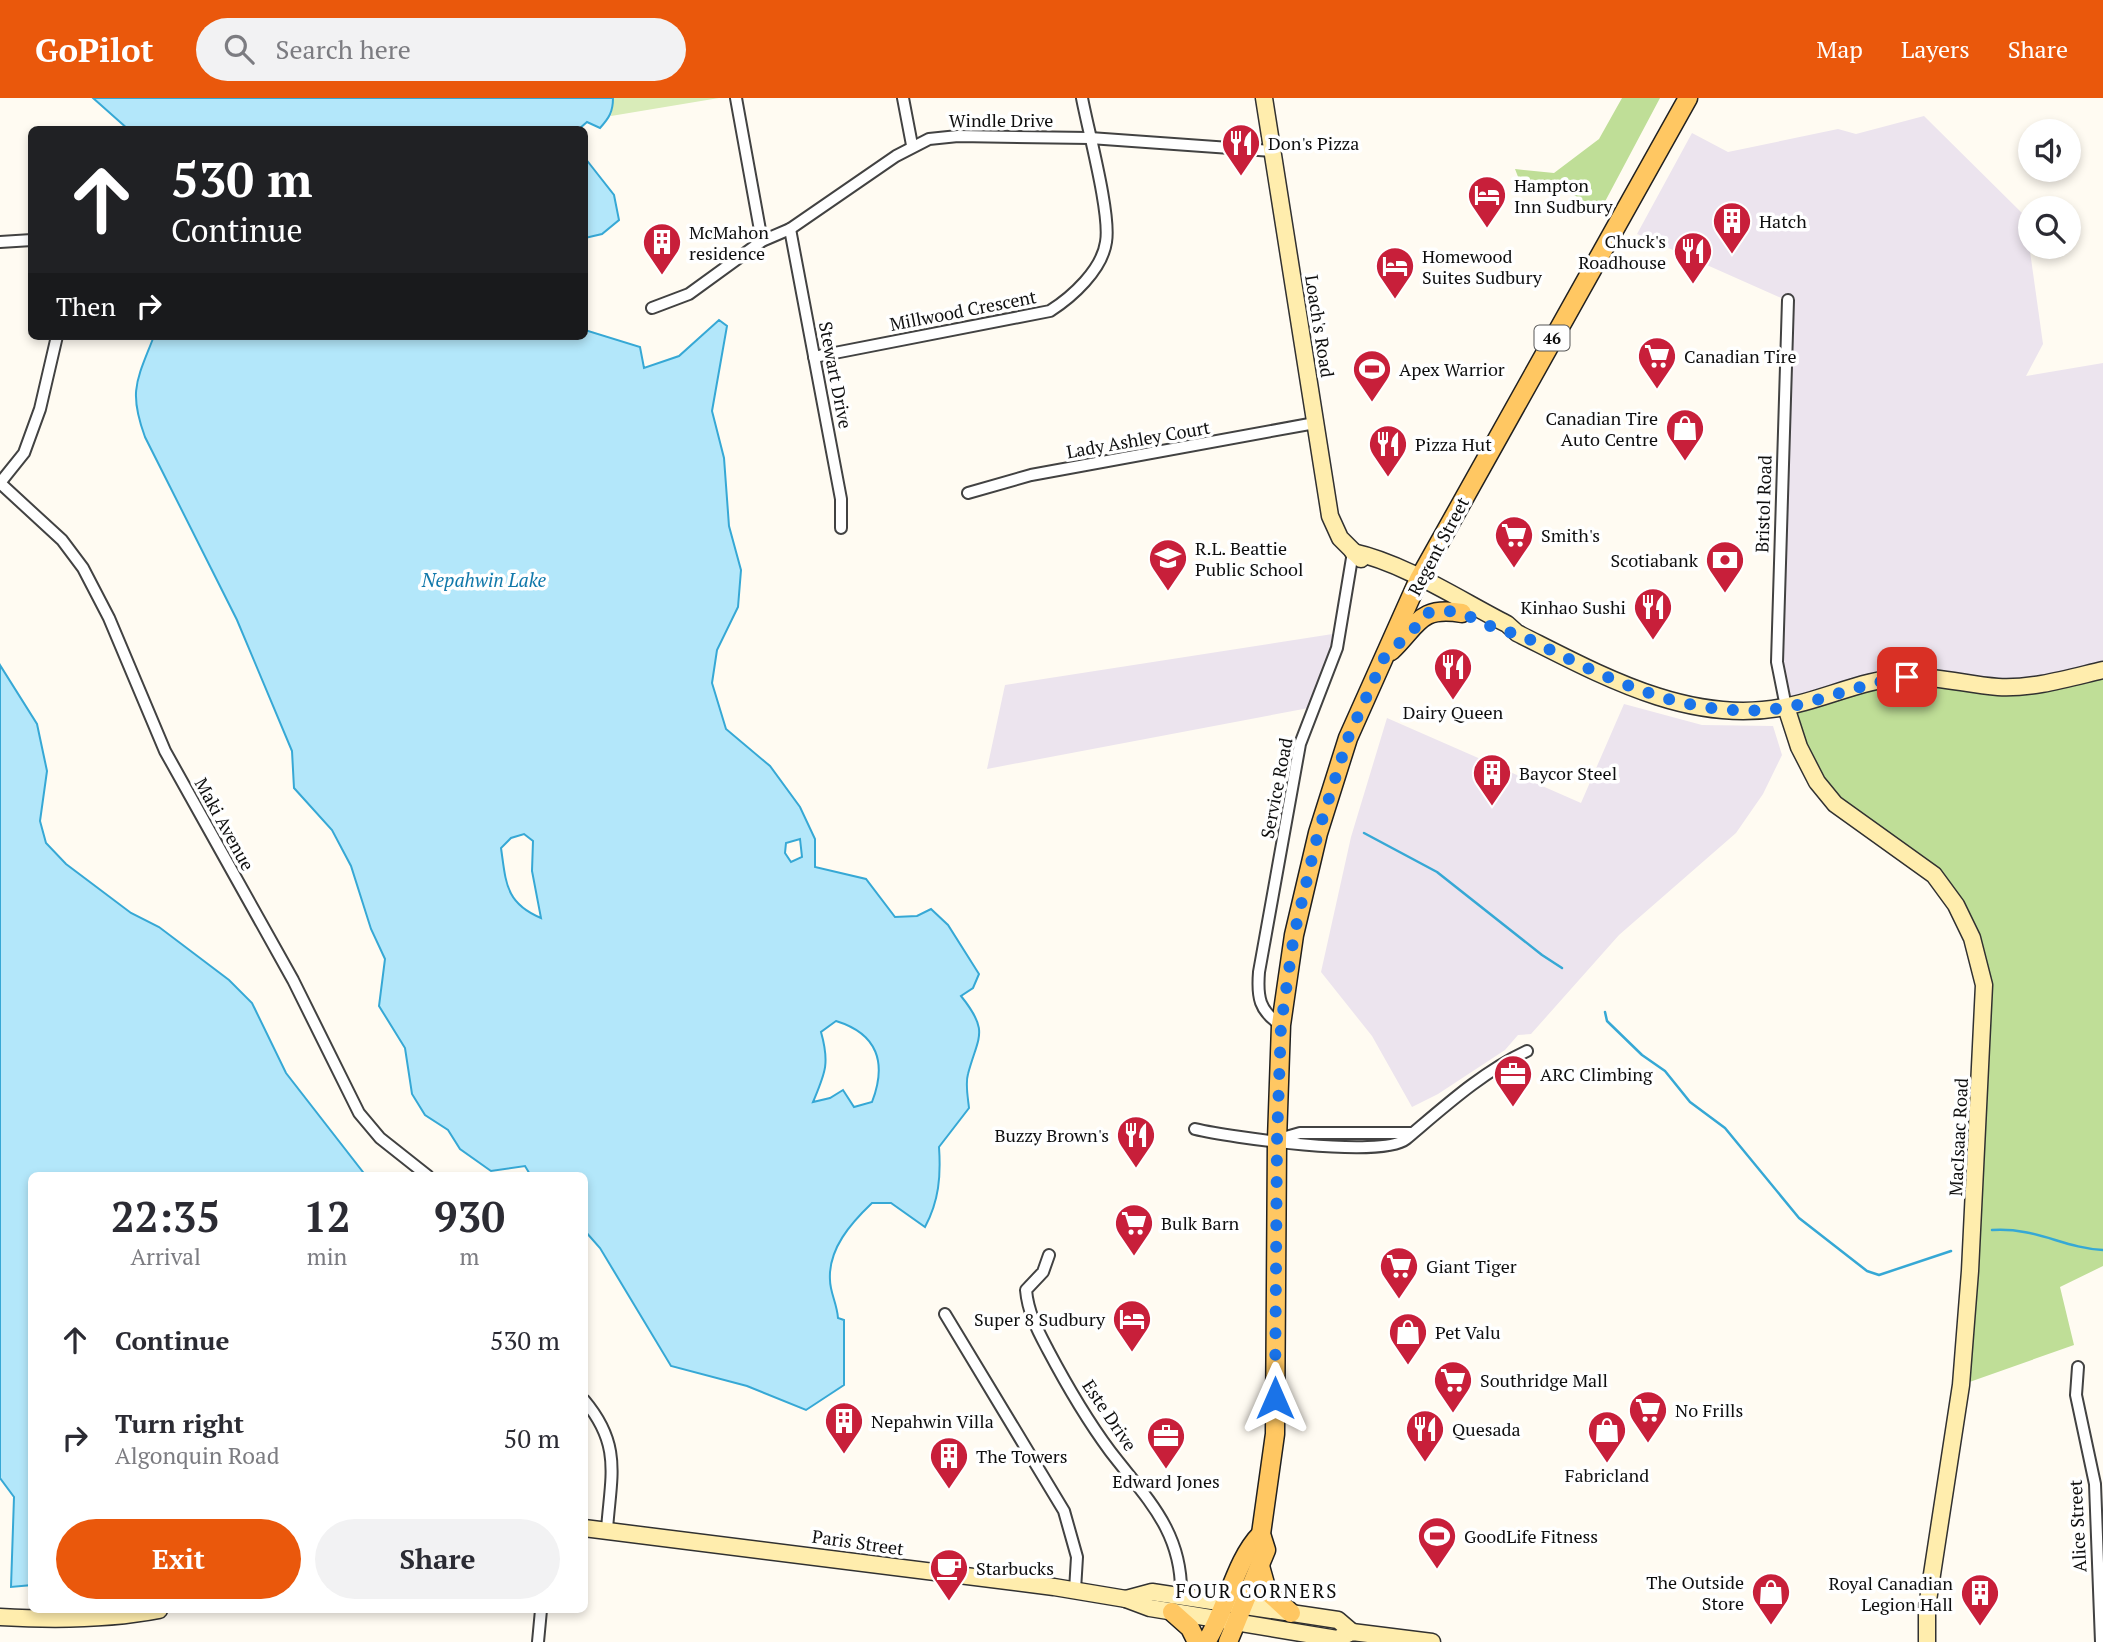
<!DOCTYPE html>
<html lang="en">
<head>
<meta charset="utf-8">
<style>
	body { margin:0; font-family:"PT Serif",serif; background:#f2f2f3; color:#2b2b33; height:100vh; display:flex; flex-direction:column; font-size:26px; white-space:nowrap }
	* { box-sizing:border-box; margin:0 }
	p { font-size:23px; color:#7c7c81 }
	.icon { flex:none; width:38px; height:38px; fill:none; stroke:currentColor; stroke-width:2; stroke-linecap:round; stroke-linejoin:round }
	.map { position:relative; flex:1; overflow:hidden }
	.details { position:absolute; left:28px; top:1074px; width:560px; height:441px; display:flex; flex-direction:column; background:#fff; border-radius:10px; box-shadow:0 4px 10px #0003 }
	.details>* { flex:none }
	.hud { position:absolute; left:28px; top:28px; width:560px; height:214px; border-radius:10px; box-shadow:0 4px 10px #0003; background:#202124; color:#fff; overflow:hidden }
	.fabs { position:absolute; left:2018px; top:21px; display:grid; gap:14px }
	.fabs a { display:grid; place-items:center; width:63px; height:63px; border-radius:50%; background:#fff; box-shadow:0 4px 10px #0003; font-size:35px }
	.pin { position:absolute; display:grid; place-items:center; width:60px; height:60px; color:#fff; margin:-30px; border-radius:14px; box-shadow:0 4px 10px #0006 }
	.me { position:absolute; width:77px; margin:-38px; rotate:0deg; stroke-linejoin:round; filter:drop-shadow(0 0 5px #0008) }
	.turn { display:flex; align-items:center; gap:24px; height:147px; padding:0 28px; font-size:32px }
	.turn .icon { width:91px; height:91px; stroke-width:2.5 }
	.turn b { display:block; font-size:49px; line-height:60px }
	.then { display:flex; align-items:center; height:66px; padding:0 28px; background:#0003; gap:14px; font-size:26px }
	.eta { display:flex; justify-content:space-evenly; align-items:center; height:119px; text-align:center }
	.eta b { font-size:42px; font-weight:700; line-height:49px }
	.action { display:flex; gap:14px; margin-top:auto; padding:14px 28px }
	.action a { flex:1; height:80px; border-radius:42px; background:#ea580c; color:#fff; font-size:28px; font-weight:700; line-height:80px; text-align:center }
	.action a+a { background:#f2f2f3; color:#2b2b33 }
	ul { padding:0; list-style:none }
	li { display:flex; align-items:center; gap:21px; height:98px; padding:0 28px }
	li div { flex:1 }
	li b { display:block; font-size:26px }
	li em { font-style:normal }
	header { display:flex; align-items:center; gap:42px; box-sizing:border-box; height:98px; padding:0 35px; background:#ea580c; color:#fff }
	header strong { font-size:33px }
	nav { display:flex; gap:38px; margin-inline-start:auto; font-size:24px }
	.search { width:490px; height:63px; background:#f2f2f3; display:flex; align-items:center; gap:18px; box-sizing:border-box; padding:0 24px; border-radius:38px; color:#7c7c81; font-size:26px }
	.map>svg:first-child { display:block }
</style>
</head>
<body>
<header>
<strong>GoPilot</strong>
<div class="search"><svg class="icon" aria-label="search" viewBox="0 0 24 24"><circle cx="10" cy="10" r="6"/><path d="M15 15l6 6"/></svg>Search here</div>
<nav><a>Map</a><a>Layers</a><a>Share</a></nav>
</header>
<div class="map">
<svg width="2103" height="1544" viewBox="0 0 2103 1544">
	<rect width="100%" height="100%" fill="#fffbf2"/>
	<g fill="#ece4ee">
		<polygon points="1924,18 2025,118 2043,246 2026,278 2103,265 2103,572 1786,609 1777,564 1788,203 1637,136 1692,35 1728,54 1838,31 1856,36"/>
		<polygon points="1339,535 1314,609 987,671 1005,587"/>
		<polygon points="1624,606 1702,627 1773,628 1782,657 1763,696 1736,735 1619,837 1531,936 1518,937 1505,952 1438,996 1412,1009 1372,938 1321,874 1351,739 1387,620 1581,705"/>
	</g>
	<polygon fill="#d9ecb9" points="613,0 719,0 611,18"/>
	<g fill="#bfde97">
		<polygon points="1622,0 1660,0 1600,113 1558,87 1524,94 1515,71 1554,75 1599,41"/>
		<polygon points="2103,572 2103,1168 2060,1189 2074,1247 1961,1287 1979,860 1934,777 1835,707 1786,609 1879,582 1999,589"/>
	</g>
	<g fill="#b3e7fa" stroke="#36a8d5" stroke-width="2" fill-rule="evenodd">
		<path d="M93 0H613C613 14 609 20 600 30L587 24 579 31 129 32Z"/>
		<polygon points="585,60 614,97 619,122 602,136 585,140"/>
		<path d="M719 222 727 228 712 313 724 360 729 428 741 472 738 509 717 552 712 585 726 631 770 668 800 709 815 741V769L866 781 895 819 917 818 931 811 948 827 979 876 973 890 961 898C990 934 978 938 968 976 965 986 968 1000 969 1010L939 1049C941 1078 939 1103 925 1129L891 1105H872C851 1125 828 1151 830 1182 830 1194 837 1206 838 1220L844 1222V1287L806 1312 747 1288 671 1268 600 1150 585 1133 584 1078H531L525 1068 491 1073 460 1051 448 1032 425 1017 412 996 405 950 379 908 385 861 371 831 351 768 332 732 294 690 292 653 237 522 145 339C128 293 137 282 154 238H584L585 232 640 249 644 270 679 258ZM524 736 533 743 532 773 541 820C505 805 506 784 501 750L511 740ZM800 741 802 759 791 764 785 755 786 745ZM836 923C878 936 887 965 872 1004L854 1009 843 992 830 1000 813 1004C825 975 830 966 821 934Z"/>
		<polygon points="0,567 37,626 47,673 40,723 46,745 66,766 131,815 159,829 229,882 252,905 286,975 366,1078 32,1078 32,1487 11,1489 14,1399 0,1380"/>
	</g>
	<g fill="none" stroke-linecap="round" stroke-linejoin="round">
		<g stroke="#36a8d5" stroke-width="2.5">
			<polyline points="1364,735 1437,774 1542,857 1562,870"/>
			<polyline points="1605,914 1607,923 1642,957 1665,973 1690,1004 1725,1030 1799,1120 1867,1173 1879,1177 1951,1153"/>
			<path d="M1992 1132C2036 1129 2063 1150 2103 1152"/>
		</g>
		<g stroke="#424242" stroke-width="14">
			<g id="street">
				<polyline points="736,0 762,143"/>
				<polyline points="903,0 912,47"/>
				<polyline points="790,131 841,401 841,430"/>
				<polyline points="0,144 32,142"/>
				<polyline points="652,210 689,196 762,143 790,131 896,58 929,41 958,38 1090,40 1273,53"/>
				<path d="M814 259 1050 213C1072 199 1102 172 1106 144 1111 116 1088 32 1082 0"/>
				<polyline points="0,385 62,442 83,470 109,520 165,653 293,882 359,1015 380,1040 428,1078"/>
				<polyline points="0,385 24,355 40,311 57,238"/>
				<polyline points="968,395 1031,377 1315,325"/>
				<polyline points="1786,609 1777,564 1788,202"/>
				<path d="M1281 927C1259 913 1257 899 1259 874L1300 646 1337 550 1353 454"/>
				<path d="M1195 1031C1228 1039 1382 1061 1406 1041 1444 1009 1482 974 1527 953"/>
				<polyline points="1279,1041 1300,1035 1411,1035"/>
				<path d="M1049 1157 1043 1174 1026 1192C1028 1215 1038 1233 1048 1252 1066 1286 1087 1322 1110 1353 1146 1400 1183 1433 1181 1498"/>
				<polyline points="945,1216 1064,1413 1077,1459 1075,1492"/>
				<polyline points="2078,1269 2076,1297 2095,1386 2101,1544"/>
				<path d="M584 1302C622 1347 611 1377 607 1431"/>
				<polyline points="538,1544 541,1512"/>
			</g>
		</g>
		<g stroke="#313131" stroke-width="19">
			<g id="secondary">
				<polyline points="1264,0 1330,418 1340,440 1361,461"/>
				<path d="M1353 454C1404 465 1460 502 1507 526L1517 535C1599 576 1689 628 1784 609 1826 601 1865 580 1908 579 1939 578 1968 587 1998 589 2033 591 2069 580 2103 572"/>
				<polyline points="1786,609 1799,649 1817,684 1835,706 1934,777 1956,807 1972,840 1984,887 1970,1173 1961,1287 1927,1509 1927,1544"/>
				<polyline points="584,1430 1054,1489 1126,1501 1150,1510 1337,1541 1352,1534 1432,1544"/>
				<polyline points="1126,1501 1152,1494 1338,1522 1352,1534"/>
				<path d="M0 1519C52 1522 108 1522 159 1512"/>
			</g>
		</g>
		<g stroke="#202020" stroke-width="21">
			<g id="primary">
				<path d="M1391 553C1419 526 1419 508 1462 515"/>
				<polyline points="1260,1468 1267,1493 1291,1515"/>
				<polyline points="1172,1514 1190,1530 1197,1544"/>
				<path d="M1206 1544C1227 1512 1235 1462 1261 1436"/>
				<polyline points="1228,1544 1266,1452 1261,1436 1275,1336 1277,1042 1281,927 1294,837 1318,735 1348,640 1419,481 1688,0"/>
			</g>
		</g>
		<use href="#street" stroke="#fff" stroke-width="10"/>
		<use href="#secondary" stroke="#ffedad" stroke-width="16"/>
		<use href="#primary" stroke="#ffc762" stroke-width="18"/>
	</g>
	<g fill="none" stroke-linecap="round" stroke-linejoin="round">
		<path stroke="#1a73e8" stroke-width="12" stroke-dasharray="0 21.6" d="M1275 1300 1277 1042 1281 927 1294 837 1318 735 1348 640 1384 560 1414 531 1424 516 1440 512 1462 515 1503 534 1517 535C1600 577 1686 624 1782 610 1824 603 1864 584 1907 579"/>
	</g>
	<defs>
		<g id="restaurant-pin" transform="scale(2.0125)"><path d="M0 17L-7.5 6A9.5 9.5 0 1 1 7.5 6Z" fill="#c81f3a" stroke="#fff"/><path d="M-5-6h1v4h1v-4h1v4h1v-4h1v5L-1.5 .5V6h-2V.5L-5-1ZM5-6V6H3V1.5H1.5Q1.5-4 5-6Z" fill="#fff"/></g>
		<g id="hotel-pin" transform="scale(2.0125)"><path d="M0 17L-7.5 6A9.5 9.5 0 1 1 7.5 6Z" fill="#c81f3a" stroke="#fff"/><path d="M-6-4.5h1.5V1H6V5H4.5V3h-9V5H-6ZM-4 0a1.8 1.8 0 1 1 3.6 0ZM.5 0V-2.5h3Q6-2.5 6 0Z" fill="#fff"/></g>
		<g id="building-pin" transform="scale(2.0125)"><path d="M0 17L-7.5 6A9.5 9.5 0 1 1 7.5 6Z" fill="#c81f3a" stroke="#fff"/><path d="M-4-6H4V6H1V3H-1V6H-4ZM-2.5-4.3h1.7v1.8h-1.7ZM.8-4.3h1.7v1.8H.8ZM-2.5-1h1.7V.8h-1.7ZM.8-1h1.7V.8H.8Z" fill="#fff"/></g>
		<g id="supermarket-pin" transform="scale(2.0125)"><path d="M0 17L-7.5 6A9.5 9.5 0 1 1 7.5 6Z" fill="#c81f3a" stroke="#fff"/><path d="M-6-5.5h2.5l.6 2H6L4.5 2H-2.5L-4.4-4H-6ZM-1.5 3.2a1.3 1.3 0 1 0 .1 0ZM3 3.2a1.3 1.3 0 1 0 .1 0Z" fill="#fff"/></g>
		<g id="stadium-pin" transform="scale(2.0125)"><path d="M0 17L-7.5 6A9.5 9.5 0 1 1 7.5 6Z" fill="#c81f3a" stroke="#fff"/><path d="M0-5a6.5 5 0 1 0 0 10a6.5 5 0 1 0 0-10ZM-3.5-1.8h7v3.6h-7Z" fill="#fff"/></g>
		<g id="shop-pin" transform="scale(2.0125)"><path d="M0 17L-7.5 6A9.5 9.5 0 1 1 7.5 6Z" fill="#c81f3a" stroke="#fff"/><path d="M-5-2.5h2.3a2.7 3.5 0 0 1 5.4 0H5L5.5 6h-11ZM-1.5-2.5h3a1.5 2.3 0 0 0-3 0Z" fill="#fff"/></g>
		<g id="school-pin" transform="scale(2.0125)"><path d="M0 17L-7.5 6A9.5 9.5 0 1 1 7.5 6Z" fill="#c81f3a" stroke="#fff"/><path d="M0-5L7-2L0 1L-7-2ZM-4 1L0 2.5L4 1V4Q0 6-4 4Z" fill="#fff"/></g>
		<g id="bank-pin" transform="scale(2.0125)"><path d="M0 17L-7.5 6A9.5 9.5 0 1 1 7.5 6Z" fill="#c81f3a" stroke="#fff"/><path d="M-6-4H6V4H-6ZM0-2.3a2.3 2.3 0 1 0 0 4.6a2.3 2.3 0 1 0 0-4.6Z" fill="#fff"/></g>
		<g id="office-pin" transform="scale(2.0125)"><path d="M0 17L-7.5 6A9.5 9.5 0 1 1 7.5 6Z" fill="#c81f3a" stroke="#fff"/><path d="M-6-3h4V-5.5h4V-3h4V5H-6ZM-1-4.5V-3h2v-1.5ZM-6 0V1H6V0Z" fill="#fff"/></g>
		<g id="cafe-pin" transform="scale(2.0125)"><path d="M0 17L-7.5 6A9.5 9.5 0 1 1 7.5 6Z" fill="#c81f3a" stroke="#fff"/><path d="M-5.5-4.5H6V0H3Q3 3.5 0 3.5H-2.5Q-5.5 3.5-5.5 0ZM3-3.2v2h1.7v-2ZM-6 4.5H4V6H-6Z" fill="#fff"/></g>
	</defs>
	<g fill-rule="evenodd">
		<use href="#restaurant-pin" x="1241" y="45"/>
		<use href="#hotel-pin" x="1487" y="97"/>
		<use href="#building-pin" x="1732" y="123"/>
		<use href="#building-pin" x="662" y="144"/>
		<use href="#restaurant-pin" x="1693" y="153"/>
		<use href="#hotel-pin" x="1395" y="168"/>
		<use href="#supermarket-pin" x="1657" y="258"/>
		<use href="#stadium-pin" x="1372" y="271"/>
		<use href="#shop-pin" x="1685" y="330"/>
		<use href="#restaurant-pin" x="1388" y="346"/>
		<use href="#supermarket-pin" x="1514" y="437"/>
		<use href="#school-pin" x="1168" y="460"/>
		<use href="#bank-pin" x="1725" y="462"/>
		<use href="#restaurant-pin" x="1653" y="509"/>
		<use href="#restaurant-pin" x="1453" y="569"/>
		<use href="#building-pin" x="1492" y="675"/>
		<use href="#office-pin" x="1513" y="976"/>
		<use href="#restaurant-pin" x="1136" y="1037"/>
		<use href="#supermarket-pin" x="1134" y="1125"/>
		<use href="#supermarket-pin" x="1399" y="1168"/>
		<use href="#hotel-pin" x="1132" y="1221"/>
		<use href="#shop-pin" x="1408" y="1234"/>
		<use href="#supermarket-pin" x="1453" y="1282"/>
		<use href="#supermarket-pin" x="1648" y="1312"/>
		<use href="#building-pin" x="844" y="1323"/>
		<use href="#restaurant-pin" x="1425" y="1331"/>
		<use href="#shop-pin" x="1607" y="1332"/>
		<use href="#office-pin" x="1166" y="1338"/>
		<use href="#building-pin" x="949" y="1358"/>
		<use href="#stadium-pin" x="1437" y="1438"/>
		<use href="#cafe-pin" x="949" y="1470"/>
		<use href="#shop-pin" x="1771" y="1494"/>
		<use href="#building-pin" x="1980" y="1495"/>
	</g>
	<g text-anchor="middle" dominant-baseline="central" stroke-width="7" stroke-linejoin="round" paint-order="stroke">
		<rect fill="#fff" stroke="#575757" stroke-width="2" x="1534.5" y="227.5" width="35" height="25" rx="5"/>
		<g font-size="16" font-weight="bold" fill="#0f0f0f">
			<text x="1552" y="240">46</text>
		</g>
		<g font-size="18" fill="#0f0f0f" stroke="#fff">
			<text x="1001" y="22">Windle Drive</text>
			<text transform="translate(963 212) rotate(-11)">Millwood Crescent</text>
			<text transform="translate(1320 228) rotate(81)">Loach's Road</text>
			<text transform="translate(836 277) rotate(79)">Stewart Drive</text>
			<text transform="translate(1138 341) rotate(-10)">Lady Ashley Court</text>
			<text transform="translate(1763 406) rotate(-88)">Bristol Road</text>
			<text transform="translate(1438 448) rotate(-62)">Regent Street</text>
			<text transform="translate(1276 690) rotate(-79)">Service Road</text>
			<text transform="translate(225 726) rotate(61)">Maki Avenue</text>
			<text transform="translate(1958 1039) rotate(-87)">MacIsaac Road</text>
			<text transform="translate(1110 1317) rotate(56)">Este Drive</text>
			<text transform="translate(2077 1428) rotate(-93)">Alice Street</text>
			<text transform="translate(858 1444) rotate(8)">Paris Street</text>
		</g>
		<g font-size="18" fill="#0f0f0f" stroke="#fff" text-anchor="start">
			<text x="1268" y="45">Don's Pizza</text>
			<text x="1514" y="87">Hampton<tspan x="1514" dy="21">Inn Sudbury</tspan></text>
			<text x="1759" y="123">Hatch</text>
			<text x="689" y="134">McMahon<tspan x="689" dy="21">residence</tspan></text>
			<text x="1666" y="143" text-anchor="end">Chuck's<tspan x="1666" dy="21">Roadhouse</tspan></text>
			<text x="1422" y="158">Homewood<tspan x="1422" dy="21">Suites Sudbury</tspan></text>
			<text x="1684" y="258">Canadian Tire</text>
			<text x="1399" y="271">Apex Warrior</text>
			<text x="1658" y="320" text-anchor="end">Canadian Tire<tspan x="1658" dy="21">Auto Centre</tspan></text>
			<text x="1415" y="346">Pizza Hut</text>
			<text x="1541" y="437">Smith's</text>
			<text x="1195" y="450">R.L. Beattie<tspan x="1195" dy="21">Public School</tspan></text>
			<text x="1698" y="462" text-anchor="end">Scotiabank</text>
			<text x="1626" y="509" text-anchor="end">Kinhao Sushi</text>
			<text x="1453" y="614" text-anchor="middle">Dairy Queen</text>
			<text x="1519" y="675">Baycor Steel</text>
			<text x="1540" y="976">ARC Climbing</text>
			<text x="1109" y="1037" text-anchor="end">Buzzy Brown's</text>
			<text x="1161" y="1125">Bulk Barn</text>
			<text x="1426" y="1168">Giant Tiger</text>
			<text x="1105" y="1221" text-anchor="end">Super 8 Sudbury</text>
			<text x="1435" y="1234">Pet Valu</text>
			<text x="1480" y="1282">Southridge Mall</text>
			<text x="1675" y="1312">No Frills</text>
			<text x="871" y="1323">Nepahwin Villa</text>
			<text x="1452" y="1331">Quesada</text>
			<text x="976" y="1358">The Towers</text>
			<text x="1607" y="1377" text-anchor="middle">Fabricland</text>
			<text x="1166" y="1383" text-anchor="middle">Edward Jones</text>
			<text x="1464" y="1438">GoodLife Fitness</text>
			<text x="976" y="1470">Starbucks</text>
			<text x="1744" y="1484" text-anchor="end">The Outside<tspan x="1744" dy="21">Store</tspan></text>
			<text x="1953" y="1485" text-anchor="end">Royal Canadian<tspan x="1953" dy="21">Legion Hall</tspan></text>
		</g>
		<g font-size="19" font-style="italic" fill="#1078aa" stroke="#fff">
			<text x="484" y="481">Nepahwin Lake</text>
		</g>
		<g font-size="19" letter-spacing="2" fill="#0f0f0f" stroke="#fff">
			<text x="1257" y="1492">FOUR CORNERS</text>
		</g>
	</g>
</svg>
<div class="fabs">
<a><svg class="icon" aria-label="sound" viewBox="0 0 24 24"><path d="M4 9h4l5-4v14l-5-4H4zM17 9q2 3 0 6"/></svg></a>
<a><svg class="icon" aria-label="search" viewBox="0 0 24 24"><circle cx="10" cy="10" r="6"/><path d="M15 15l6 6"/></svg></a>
</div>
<div class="pin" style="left:1907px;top:579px;background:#d93025"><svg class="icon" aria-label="arrive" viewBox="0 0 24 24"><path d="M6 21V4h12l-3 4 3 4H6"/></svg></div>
<svg class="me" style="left:1275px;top:1300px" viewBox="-20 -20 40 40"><path d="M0-17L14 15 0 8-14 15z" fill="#1a73e8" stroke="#fff" stroke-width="4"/></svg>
<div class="hud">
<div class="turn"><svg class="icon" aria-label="ahead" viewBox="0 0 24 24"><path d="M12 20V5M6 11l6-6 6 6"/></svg><div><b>530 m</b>Continue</div></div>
<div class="then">Then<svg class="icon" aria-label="right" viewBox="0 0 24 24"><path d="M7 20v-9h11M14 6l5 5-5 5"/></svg></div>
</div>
<section class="details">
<div class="eta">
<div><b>22:35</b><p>Arrival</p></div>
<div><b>12</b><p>min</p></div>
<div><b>930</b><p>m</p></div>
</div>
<ul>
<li><svg class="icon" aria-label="ahead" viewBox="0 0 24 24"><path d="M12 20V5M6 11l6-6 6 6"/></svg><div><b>Continue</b></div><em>530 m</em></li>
<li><svg class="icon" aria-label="right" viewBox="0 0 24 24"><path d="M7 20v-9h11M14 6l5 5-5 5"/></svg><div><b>Turn right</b><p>Algonquin Road</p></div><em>50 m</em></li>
</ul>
<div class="action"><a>Exit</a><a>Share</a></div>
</section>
</div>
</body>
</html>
